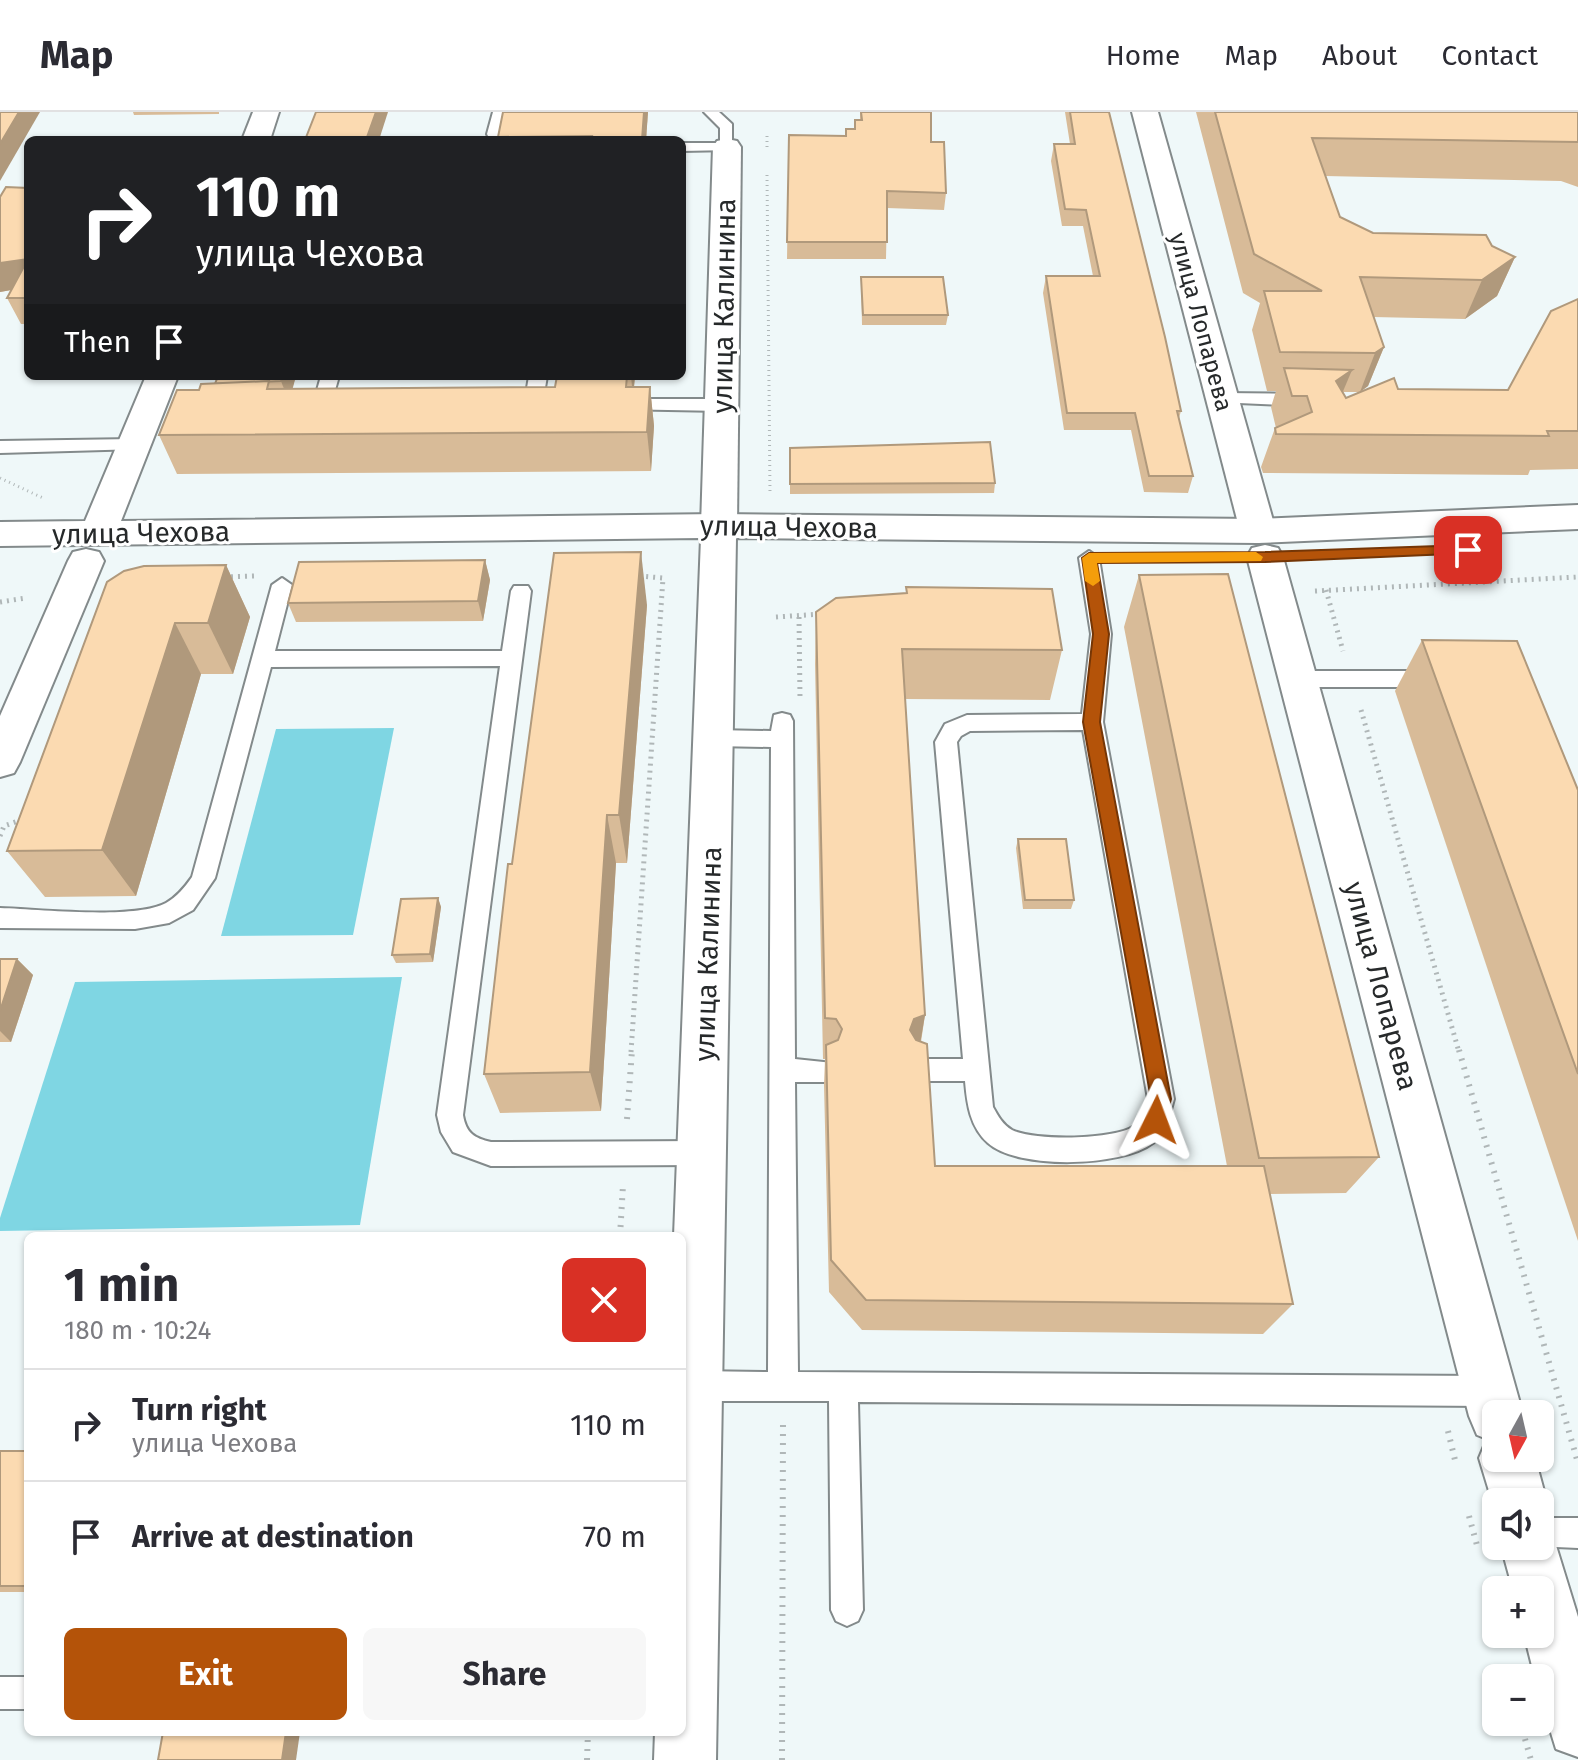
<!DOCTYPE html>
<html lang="en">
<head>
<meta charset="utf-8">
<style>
	body { margin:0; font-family:"Fira Sans",sans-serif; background:#f7f7f7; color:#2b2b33; height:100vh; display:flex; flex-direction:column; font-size:30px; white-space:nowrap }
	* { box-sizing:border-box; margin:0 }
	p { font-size:26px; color:#7c7c81 }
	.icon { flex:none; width:44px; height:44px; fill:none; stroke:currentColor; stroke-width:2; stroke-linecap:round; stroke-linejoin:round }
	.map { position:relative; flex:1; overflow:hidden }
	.panel { position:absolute; left:24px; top:1120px; width:662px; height:504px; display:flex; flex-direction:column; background:#fff; border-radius:12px; box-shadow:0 2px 6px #0004 }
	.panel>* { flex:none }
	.guide { position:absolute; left:24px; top:24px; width:662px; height:244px; border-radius:12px; box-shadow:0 2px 6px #0004; background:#202124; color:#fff; overflow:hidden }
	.needle { width:52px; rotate:188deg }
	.fabs { position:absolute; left:1482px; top:1288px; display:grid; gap:16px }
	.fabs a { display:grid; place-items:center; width:72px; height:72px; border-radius:12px; background:#fff; box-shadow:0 2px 6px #0004; font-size:40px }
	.pin { position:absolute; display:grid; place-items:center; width:68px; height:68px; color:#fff; margin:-34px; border-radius:16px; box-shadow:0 4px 12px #0006 }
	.me { position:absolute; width:88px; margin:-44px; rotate:3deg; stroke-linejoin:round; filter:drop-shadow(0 0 6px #0008) }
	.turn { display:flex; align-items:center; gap:28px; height:168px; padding:0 40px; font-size:36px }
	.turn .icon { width:104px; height:104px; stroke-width:2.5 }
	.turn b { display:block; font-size:56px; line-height:68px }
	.then { display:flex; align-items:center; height:76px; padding:0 40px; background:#0003; gap:16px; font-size:30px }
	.round { display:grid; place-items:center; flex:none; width:84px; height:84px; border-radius:12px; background:#f7f7f7 }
	.headline { display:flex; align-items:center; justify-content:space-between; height:136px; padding:0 40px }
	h1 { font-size:48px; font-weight:700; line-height:60px }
	.primary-button { display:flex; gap:16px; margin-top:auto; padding:16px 40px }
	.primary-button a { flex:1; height:92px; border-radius:12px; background:#b45309; color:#fff; font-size:32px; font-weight:700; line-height:92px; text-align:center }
	.primary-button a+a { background:#f7f7f7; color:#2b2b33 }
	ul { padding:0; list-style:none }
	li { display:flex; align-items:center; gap:24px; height:112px; padding:0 40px; border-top:2px solid #e1e1e2 }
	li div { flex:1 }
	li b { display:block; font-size:30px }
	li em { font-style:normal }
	header { display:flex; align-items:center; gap:48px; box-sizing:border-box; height:112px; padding:0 40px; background:#fff; border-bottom:2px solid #e1e1e2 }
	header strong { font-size:38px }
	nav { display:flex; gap:44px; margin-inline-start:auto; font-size:28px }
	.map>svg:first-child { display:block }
</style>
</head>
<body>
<header>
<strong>Map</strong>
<nav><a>Home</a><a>Map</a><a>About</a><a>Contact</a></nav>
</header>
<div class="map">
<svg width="1578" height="1648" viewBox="0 0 1578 1648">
	<rect width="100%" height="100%" fill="#eff8f9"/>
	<g fill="#7fd6e3">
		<polygon points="394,616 353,823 221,824 276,617"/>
		<polygon points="402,865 360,1113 0,1119 0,1106 75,870"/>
	</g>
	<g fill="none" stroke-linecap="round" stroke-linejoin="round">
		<g stroke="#838a8b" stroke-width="4">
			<g id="lane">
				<polygon points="493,0 507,0 501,22 504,28 490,28 487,22"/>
				<polygon points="704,0 719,0 732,12 732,38 682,39 682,31 720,31 720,16"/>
				<polygon points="321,264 339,264 330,296 321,302 312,296"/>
				<polygon points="529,264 547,264 542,294 533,300 524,294"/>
				<polygon points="1222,281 1303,282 1312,288 1303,294 1216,290 1213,286"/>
				<polygon points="620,287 722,287 731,293 722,299 614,297 611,293"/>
				<polygon points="134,327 140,329 143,333 140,337 0,341 0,329"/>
				<path d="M1089 439 1099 446 1111 522 1103 610 1174 987C1170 1002 1165 1020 1153 1031 1122 1055 1018 1058 988 1031 970 1015 967 992 965 969H919L910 966 906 958 910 950 919 947H963L935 630 945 612 967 603 1082 602 1091 522 1079 446ZM1083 618 1148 987C1145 997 1143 1007 1134 1014 1115 1028 1034 1029 1012 1018 1003 1013 998 1004 993 995L957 630 961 624 970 619Z"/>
				<path d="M282 466 292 473 275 539H502L511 479 514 474H528L531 479 463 1003C466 1021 474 1026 491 1030L702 1029 711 1032 715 1041 711 1050 702 1053 491 1054 453 1040 441 1020 437 1003 500 554 271 555 215 766 193 798 169 811 135 817 0 816V796C39 797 134 808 166 791 177 785 185 775 192 765L272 473Z"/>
				<polygon points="1299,559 1432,559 1439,562 1443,567 1439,572 1432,575 1299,575 1292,572 1288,567 1292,562"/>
				<polygon points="782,601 790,603 793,609 795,947 833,951 837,959 833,967 824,970 795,970 798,1260 1489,1264 1499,1269 1504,1279 1499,1289 1489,1294 858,1290 863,1498 858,1509 847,1514 836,1509 831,1498 829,1289 696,1289 686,1284 682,1275 686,1264 696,1259 768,1260 771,635 714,634 706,632 703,626 706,620 714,618 771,619 774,603"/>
				<polygon points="1540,1406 1578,1406 1578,1436 1534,1434 1540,1434"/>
				<rect x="0" y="1565" width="28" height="32"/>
			</g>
		</g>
		<g stroke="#838a8b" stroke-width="4">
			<g id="street">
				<polygon points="1132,0 1158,0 1276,419 1271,427 1258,431 1245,427 1240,419"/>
				<polygon points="727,27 737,29 741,35 737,414 731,422 719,426 707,422 701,414 713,35 717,29"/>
				<polygon points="1265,433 1278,436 1283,445 1523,1302 1496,1302 1496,1346 1535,1346 1547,1390 1540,1407 1540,1390 1496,1390 1496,1402 1479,1346 1487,1327 1477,1323 1469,1304 1247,445 1252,436"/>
				<polygon points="86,437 99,440 104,449 20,650 14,661 0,665 0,604 68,449 73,440"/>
				<polygon points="1540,1410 1550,1414 1578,1505 1578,1645 1556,1637 1540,1585 1540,1566 1535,1566 1524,1522 1540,1522 1540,1478 1513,1478 1501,1434 1540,1434"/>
			</g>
		</g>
		<g stroke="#838a8b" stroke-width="4">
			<g id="secondary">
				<polygon points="253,0 279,0 270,28 242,28"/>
				<polygon points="146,264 178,264 121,409 719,402 1258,407 1578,393 1578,417 1258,431 736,426 716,1648 654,1648 655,1620 682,1620 682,1124 674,1124 701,426 0,434 0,410 85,409"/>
			</g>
		</g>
		<g stroke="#b0b7b8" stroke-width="3" stroke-dasharray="1 4" stroke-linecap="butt">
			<polyline points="767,24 767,37"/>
			<polyline points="767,63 770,381"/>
			<polyline points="0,366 43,386"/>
		</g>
		<g stroke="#b0b7b8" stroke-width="5" stroke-dasharray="2 5" stroke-linecap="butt">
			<polyline points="224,465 254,464"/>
			<polyline points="1326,478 1343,539"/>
			<polyline points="1315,479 1578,465"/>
			<polyline points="0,490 26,486"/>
			<polyline points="776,505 822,502"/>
			<polyline points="799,505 800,586"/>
			<polyline points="1361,598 1459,940"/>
			<polyline points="0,724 4,714 24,707"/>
			<polyline points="631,940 663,466 640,464"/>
		</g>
		<g stroke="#b0b7b8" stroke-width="6" stroke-dasharray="2 7" stroke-linecap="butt">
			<polyline points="1459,938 1578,1351"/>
			<polyline points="627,1007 632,938"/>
			<polyline points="620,1124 623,1073"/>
			<polyline points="1448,1319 1455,1348"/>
			<polyline points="1469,1404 1478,1437"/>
			<polyline points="1490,1486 1496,1509"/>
			<polyline points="1525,1627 1531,1648"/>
			<polyline points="587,1648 588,1620"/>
			<polyline points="782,1648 783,1309"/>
		</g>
		<use href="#lane" fill="#fff" fill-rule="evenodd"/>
		<use href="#street" fill="#fff" fill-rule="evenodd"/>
		<use href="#secondary" fill="#fff" fill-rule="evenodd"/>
	</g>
	<g fill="#d8bb98" fill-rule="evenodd">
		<polygon points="133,0 219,0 219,2 134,3"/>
		<polygon points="503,0 648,0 646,28 499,28 498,25"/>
		<polygon points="860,0 931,0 931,30 946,81 944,98 887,96 886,147 787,147 789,23 846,24 855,17 860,8"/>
		<polygon points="1065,0 1109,0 1181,299 1179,306 1193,364 1188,381 1144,380 1131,318 1064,318 1043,181 1046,164 1093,164 1083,114 1062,114 1051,49 1054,32 1070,32"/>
		<path d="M1196 0H1578V75L1561 69 1325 64 1340 105 1373 121 1492 134 1515 145 1497 184 1465 207 1373 205 1384 235 1368 274 1360 280 1398 277 1508 278 1578 187V357L1530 358 1528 363 1263 361 1261 355 1275 316H1276L1271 295 1276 279H1267L1252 218 1260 191 1243 181ZM1343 280H1359L1346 286Z"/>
		<polygon points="28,76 28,212 21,212 7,186 11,178 0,180 0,85"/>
		<polygon points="861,165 948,203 946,213 862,213"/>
		<polygon points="218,264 296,264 292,277 555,275 557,264 635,264 634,275 650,275 654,314 651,359 177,362 159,323 199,278 215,272"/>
		<polygon points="790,336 995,371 994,381 790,382"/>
		<polygon points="485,448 490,468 483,509 296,510 288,491"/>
		<polygon points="226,453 250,505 233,562 201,562 136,784 45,785 7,739 107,470"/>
		<polygon points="1139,463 1379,1045 1346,1081 1270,1082 1293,1192 1263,1222 862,1218 829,1180 824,973 825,947 823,947 815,552 816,500 906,481 906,475 1062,538 1050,588 905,587 925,903 921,930 935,1054 1227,1054 1124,515"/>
		<polygon points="647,493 627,751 616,751 601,999 500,1001 484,962 512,752"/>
		<polygon points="1422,528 1578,678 1578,1129 1395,579"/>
		<polygon points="1018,727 1074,788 1071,797 1023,797 1016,736"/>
		<polygon points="438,786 441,795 433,850 396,851 392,843"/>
		<polygon points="0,847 17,847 33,863 11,930 0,930"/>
		<rect x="0" y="1339" width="28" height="141"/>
	</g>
	<g fill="#b0997c">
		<polygon points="19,0 40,0 0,69 0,32"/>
		<polygon points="376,0 388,0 379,28 366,28"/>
		<polygon points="644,0 648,0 646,28 642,28"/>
		<polygon points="1515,145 1497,184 1465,207 1482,168"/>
		<polygon points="28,147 28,175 0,180 0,151"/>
		<polygon points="1384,235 1368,274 1360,280 1375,241"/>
		<polygon points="1352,258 1336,296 1336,269"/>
		<polygon points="283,264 296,264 289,290 281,269"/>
		<polygon points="631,264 635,264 633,285"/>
		<polygon points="650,275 654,314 651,359 647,320"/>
		<polygon points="641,440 647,493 627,751 619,703"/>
		<polygon points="485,448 490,468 483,509 478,489"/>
		<polygon points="226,453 250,505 233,562 208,511"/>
		<polygon points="175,511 201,562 136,784 102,738"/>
		<polygon points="607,703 616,751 601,999 590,960"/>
		<polygon points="438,786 441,795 433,850 430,842"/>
		<polygon points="17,847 33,863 11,930 0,919 0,899"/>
		<polygon points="925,903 918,944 910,918 914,907"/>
		<polygon points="286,1620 300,1620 296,1648 282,1648"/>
	</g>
	<g fill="#fbdab1" stroke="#b0997c" stroke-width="2">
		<polygon points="0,0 19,0 0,32"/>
		<polygon points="316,0 376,0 366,28 305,28"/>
		<polygon points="503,0 644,0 642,28 591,28 592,24 498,25"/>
		<polygon points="861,0 931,0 931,30 944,30 946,81 887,79 887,130 787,130 789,23 846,24 846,17 855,17 855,8 862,8"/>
		<polygon points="1070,0 1109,0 1165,225 1181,299 1177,299 1193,364 1149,364 1135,301 1067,301 1046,164 1100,164 1086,98 1065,97 1054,32 1075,32"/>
		<polygon points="1215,0 1578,0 1578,30 1312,26 1340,105 1373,121 1486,123 1492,134 1515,145 1482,168 1360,165 1384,235 1375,241 1280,240 1264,179 1322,179 1254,142"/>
		<polygon points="6,75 28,76 28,186 7,186 28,147 0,151 0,85"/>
		<polygon points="861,165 943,165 948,203 863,203"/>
		<polygon points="1578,187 1578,319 1547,319 1549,324 1276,322 1275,316 1312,300 1307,284 1292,284 1284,256 1352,258 1336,269 1346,286 1394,266 1398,277 1508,278 1551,199"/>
		<polygon points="218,264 283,264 281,269 215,272"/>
		<polygon points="557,264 627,264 626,275 650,275 647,320 159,323 177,278 199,278 201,272 269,269 267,277 555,275"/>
		<polygon points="990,330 995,371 790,372 790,336"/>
		<polygon points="641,440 619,703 607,703 590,960 484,962 508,752 512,752 554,441"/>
		<polygon points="485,448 478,489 288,491 299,450"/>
		<polygon points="226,453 208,511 175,511 102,738 7,739 107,470 124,459 144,454"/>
		<polygon points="1228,462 1379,1045 1259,1046 1139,463"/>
		<polygon points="906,475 1052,477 1062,538 902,537 925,903 914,907 910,918 916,928 927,932 935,1054 1264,1054 1293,1192 866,1188 831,1148 826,933 838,928 842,917 836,907 825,906 816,500 836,486 907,481"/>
		<polygon points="1422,528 1517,529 1578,678 1578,962"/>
		<polygon points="1018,727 1066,727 1074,788 1025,788"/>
		<polygon points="438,786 430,842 392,843 401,787"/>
		<polygon points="0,847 17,847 0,899"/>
		<rect x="0" y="1339" width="28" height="135"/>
		<polygon points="163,1620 286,1620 282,1648 158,1648"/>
	</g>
	<polygon fill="#b45309" stroke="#753606" stroke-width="2" points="1468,433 1475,438 1473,441 1265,450 1097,451 1109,522 1100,610 1171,987 1163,1015 1156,1017 1149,1015 1146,1008 1151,987 1083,610 1093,522 1082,446 1089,441 1265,440"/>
	<polygon fill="#f59e0b" points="1256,440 1263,445 1261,449 1097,451 1100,469 1093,474 1085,469 1082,446 1089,441"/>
	<g text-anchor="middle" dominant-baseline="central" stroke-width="6" stroke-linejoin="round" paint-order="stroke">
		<g font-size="24" fill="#26292a" stroke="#fff">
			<text transform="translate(1201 210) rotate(75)">улица Лопарева</text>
		</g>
		<g font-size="28" fill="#26292a" stroke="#fff">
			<text transform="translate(724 194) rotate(-89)">улица Калинина</text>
			<text transform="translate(789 415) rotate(1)">улица Чехова</text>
			<text transform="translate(141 421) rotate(-1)">улица Чехова</text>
			<text transform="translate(708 842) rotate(-88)">улица Калинина</text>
			<text transform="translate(1381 874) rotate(75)">улица Лопарева</text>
		</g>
	</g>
</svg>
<div class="fabs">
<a><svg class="needle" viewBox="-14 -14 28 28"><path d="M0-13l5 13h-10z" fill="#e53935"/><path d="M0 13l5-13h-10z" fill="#7c7c81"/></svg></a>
<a><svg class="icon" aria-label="sound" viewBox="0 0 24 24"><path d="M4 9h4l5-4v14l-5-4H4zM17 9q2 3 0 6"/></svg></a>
<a>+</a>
<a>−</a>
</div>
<div class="pin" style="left:1468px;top:438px;background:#d93025"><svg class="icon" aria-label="arrive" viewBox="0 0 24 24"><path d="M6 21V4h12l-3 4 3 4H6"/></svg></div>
<svg class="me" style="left:1156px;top:1008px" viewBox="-20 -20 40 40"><path d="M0-17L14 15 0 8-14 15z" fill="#b45309" stroke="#fff" stroke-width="4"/></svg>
<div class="guide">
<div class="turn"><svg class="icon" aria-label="right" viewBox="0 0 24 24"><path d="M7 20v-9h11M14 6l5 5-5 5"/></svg><div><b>110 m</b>улица Чехова</div></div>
<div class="then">Then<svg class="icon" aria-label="arrive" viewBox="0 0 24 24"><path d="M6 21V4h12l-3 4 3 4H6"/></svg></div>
</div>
<section class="panel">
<div class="headline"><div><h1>1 min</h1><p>180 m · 10:24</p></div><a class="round" style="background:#d93025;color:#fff"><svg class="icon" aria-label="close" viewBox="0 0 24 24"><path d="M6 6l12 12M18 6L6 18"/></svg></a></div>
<ul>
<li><svg class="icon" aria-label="right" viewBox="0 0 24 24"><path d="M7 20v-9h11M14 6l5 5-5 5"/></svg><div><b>Turn right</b><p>улица Чехова</p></div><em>110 m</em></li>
<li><svg class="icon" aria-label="arrive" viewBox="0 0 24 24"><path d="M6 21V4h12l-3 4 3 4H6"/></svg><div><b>Arrive at destination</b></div><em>70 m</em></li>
</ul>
<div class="primary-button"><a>Exit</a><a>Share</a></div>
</section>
</div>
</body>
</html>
